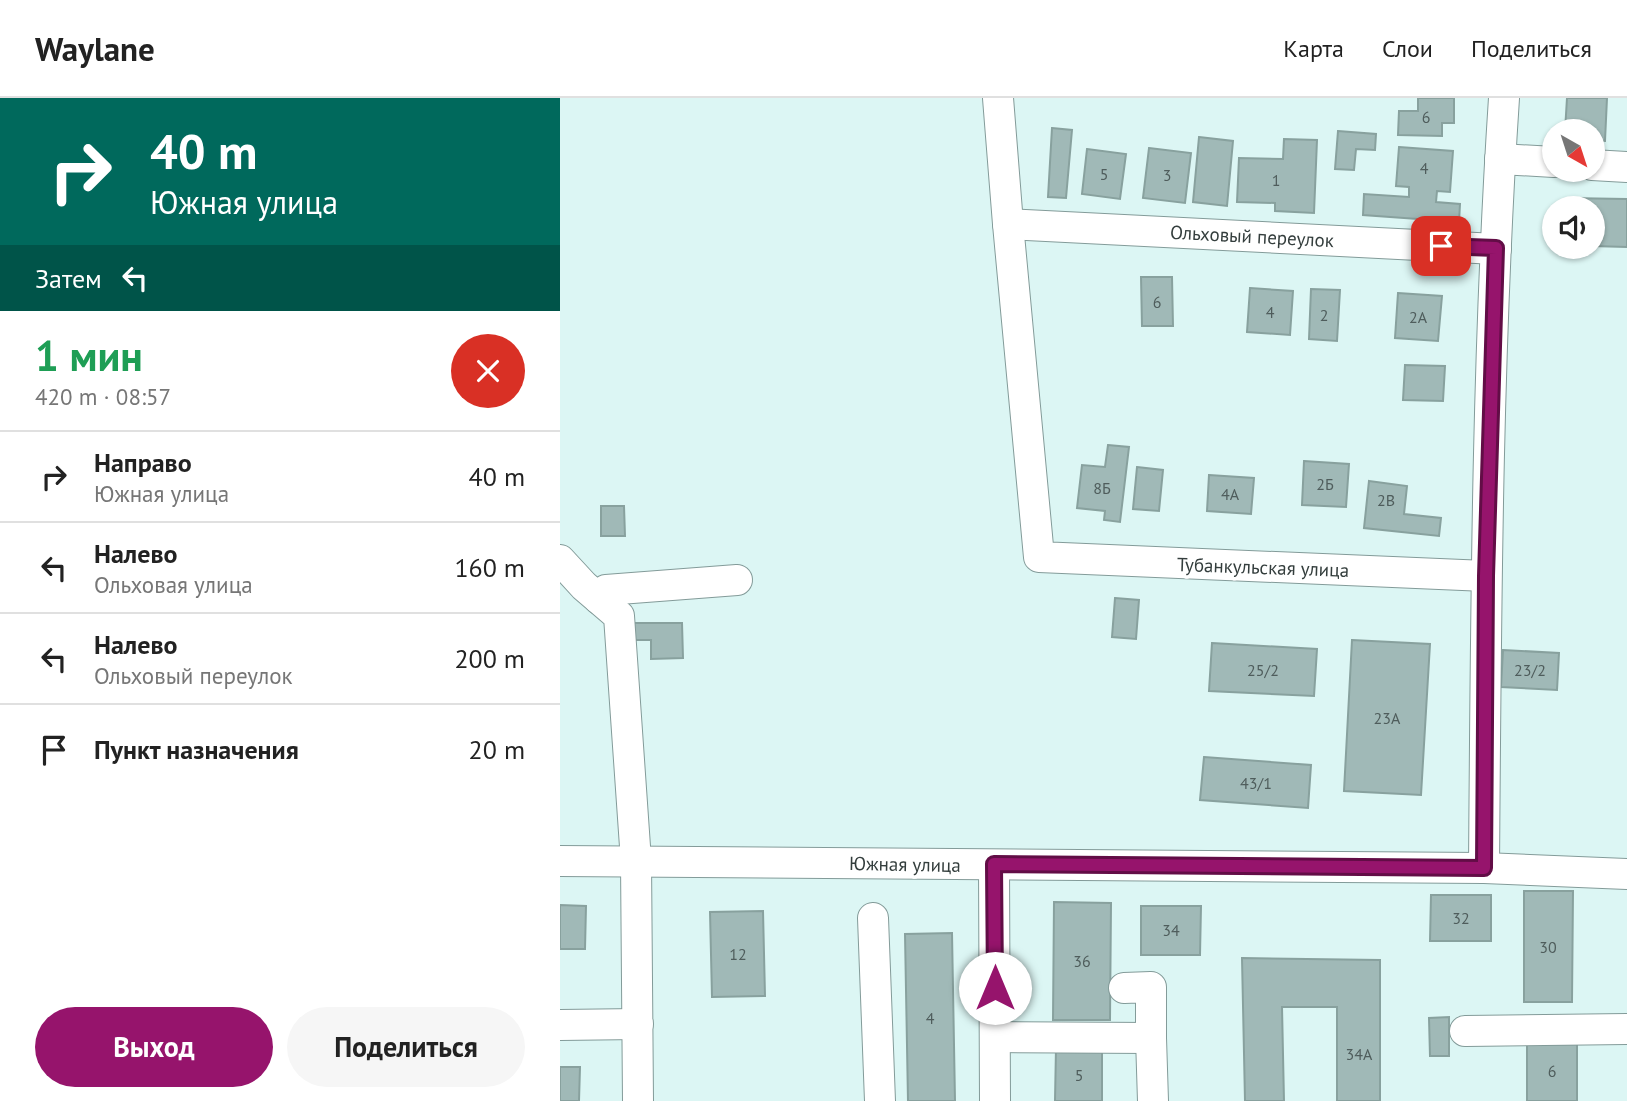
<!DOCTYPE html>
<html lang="ru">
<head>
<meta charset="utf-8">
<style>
	body { margin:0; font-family:"PT Sans",sans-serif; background:#f6f6f6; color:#222; height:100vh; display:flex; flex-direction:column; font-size:26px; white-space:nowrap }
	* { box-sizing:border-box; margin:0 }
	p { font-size:23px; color:#767676 }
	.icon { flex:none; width:38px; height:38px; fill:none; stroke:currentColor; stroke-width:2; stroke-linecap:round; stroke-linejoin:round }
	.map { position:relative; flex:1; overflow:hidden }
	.side { display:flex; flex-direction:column; background:#fff; width:560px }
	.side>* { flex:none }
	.hud { background:#00695c; color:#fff; overflow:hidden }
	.needle { width:46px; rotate:141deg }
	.fabs { position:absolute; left:982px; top:21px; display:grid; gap:14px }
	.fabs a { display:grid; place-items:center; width:63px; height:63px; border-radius:50%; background:#fff; box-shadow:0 2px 5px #0004; font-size:35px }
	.pin { position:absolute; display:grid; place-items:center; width:60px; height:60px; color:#fff; margin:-30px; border-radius:14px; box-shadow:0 4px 10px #0006 }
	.me { position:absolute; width:77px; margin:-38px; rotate:0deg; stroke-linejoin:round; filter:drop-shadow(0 0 5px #0008) }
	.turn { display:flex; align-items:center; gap:24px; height:147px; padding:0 35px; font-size:32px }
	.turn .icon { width:91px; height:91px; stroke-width:2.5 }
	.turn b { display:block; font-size:49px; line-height:60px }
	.then { display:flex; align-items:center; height:66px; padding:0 35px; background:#0003; gap:14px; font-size:26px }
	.round { display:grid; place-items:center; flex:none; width:74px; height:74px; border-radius:37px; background:#f6f6f6 }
	.overview { display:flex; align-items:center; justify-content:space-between; height:119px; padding:0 35px }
	h1 { font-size:42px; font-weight:800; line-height:52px; color:#1e9e55 }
	.action { display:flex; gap:14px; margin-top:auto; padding:14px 35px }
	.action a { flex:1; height:80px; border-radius:42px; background:#96146c; color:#fff; font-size:28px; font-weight:800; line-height:80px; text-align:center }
	.action a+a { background:#f6f6f6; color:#222 }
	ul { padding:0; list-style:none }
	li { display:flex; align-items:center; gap:21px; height:91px; padding:0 35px; border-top:2px solid #e0e0e0 }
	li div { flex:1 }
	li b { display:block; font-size:26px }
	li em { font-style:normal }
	header { display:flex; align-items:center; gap:42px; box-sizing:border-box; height:98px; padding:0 35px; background:#fff; border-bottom:2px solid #e0e0e0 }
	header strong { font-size:33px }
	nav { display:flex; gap:38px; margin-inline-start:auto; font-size:24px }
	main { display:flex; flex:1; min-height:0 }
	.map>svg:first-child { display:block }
</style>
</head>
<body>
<header>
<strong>Waylane</strong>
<nav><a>Карта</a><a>Слои</a><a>Поделиться</a></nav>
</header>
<main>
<section class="side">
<div class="hud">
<div class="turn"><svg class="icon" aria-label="right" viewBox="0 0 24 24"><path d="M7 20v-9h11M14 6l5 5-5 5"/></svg><div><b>40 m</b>Южная улица</div></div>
<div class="then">Затем<svg class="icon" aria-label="left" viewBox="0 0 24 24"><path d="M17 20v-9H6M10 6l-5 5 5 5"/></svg></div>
</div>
<div class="overview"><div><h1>1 мин</h1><p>420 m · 08:57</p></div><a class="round" style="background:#d93025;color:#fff"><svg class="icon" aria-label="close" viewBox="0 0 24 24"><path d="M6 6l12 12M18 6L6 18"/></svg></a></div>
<ul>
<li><svg class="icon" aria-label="right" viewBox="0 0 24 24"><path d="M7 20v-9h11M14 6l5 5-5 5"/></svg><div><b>Направо</b><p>Южная улица</p></div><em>40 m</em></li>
<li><svg class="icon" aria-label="left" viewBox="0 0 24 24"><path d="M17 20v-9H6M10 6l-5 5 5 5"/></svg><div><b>Налево</b><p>Ольховая улица</p></div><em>160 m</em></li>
<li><svg class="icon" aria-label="left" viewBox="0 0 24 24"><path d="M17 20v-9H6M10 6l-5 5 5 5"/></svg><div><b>Налево</b><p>Ольховый переулок</p></div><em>200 m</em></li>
<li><svg class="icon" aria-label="arrive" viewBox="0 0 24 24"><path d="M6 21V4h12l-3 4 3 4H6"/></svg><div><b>Пункт назначения</b></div><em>20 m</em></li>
</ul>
<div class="action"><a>Выход</a><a>Поделиться</a></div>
</section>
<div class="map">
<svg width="1067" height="1003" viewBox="0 0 1067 1003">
	<rect width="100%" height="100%" fill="#dcf6f4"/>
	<g fill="#a0b9b7" stroke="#88a19e" stroke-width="2">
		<polygon points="858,0 894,0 894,25 882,25 882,38 838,37 839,13 858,13"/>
		<polygon points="1007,0 1047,0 1045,43 1032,42 1032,33 1005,33"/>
		<polygon points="492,30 512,32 506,100 488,99"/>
		<polygon points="778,33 816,36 815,52 796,51 794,72 775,71"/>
		<polygon points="639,39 673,43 667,108 633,104"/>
		<polygon points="724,41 757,42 754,115 715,113 715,105 677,104 679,60 723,61"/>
		<polygon points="839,49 893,53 890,94 877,93 876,104 900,106 899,124 803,117 804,96 849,99 849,89 836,88"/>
		<polygon points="589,50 631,55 625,105 583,100"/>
		<polygon points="527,51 566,56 560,101 522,96"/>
		<polygon points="1007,100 1067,101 1067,149 1032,148 1032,110 1006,110"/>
		<polygon points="581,179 612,179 613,228 582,228"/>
		<polygon points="690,190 733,193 730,237 687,234"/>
		<polygon points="751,191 780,192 777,243 749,241"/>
		<polygon points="838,195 882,198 878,243 835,240"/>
		<polygon points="845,267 885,268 883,303 843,302"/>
		<polygon points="548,347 569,349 560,424 544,422 545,413 517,410 522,367 545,369"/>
		<polygon points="744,363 789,366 786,409 742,407"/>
		<polygon points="577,369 603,372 599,413 573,411"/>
		<polygon points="649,377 694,380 691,416 647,413"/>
		<polygon points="809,383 847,388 844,416 881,420 879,438 804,430"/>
		<polygon points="41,408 64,408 65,438 41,438"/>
		<polygon points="555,500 579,502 576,541 552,539"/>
		<polygon points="70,525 122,525 123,560 91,561 91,542 70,542"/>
		<polygon points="792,542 870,546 861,697 784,693"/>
		<polygon points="652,545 757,551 754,598 649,593"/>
		<polygon points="943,552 999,555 997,592 941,589"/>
		<polygon points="644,659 751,667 748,710 640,702"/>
		<polygon points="964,793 1013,793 1012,904 964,904"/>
		<polygon points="871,797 931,797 931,843 870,843"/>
		<polygon points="494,804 551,805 550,922 493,922"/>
		<polygon points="0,807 26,808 25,851 0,851"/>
		<polygon points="581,808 641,808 640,857 581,857"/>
		<polygon points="203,813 205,898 152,899 150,814"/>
		<polygon points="392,835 395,1003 348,1003 345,836"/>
		<polygon points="682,860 820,862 820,1003 777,1003 777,909 722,909 724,1003 685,1003"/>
		<polygon points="889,919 889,958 870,958 869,920"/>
		<polygon points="967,942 1017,943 1017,1003 967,1003"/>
		<polygon points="496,950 542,950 542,1003 495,1003"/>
		<polygon points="0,969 20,969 19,1003 0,1003"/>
	</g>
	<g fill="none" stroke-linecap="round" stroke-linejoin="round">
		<g stroke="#839b99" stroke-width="32">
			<g id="minor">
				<polyline points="438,0 448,126 479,459 926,478"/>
				<polyline points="940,61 994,64"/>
				<polyline points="1032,67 1067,69"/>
				<polyline points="448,126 936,151"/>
				<polyline points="0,462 24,488 59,518 76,763 78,1003"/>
				<polyline points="39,501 46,492 177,482"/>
				<polyline points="0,763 924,770 1067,776"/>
				<polyline points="434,767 435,1003"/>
				<path d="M924 770C926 513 927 256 944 0"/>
				<polyline points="313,820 320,1003"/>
				<polyline points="0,927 78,926"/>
				<polyline points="905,933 1067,931"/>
				<polyline points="435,939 591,940 591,889 564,890"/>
				<polyline points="591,940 593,1003"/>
			</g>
		</g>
		<use href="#minor" stroke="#fff" stroke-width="30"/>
	</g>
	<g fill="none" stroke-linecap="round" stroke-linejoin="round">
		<g stroke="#620d46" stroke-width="18">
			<polyline id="route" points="435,890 434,766 924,770 926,478 936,150 881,148"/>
		</g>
		<use href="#route" stroke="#96146c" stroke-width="12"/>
	</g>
	<g text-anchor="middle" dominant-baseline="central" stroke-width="7" stroke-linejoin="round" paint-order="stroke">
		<g font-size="16" fill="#4f5d5c">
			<text x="866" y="19">6</text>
			<text x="864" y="70">4</text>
			<text x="544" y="76">5</text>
			<text x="607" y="77">3</text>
			<text x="716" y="82">1</text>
			<text x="597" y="204">6</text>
			<text x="710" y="214">4</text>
			<text x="764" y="217">2</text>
			<text x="858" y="219">2А</text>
			<text x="765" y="386">2Б</text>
			<text x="542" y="390">8Б</text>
			<text x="670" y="396">4А</text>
			<text x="826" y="402">2В</text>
			<text x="703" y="572">25/2</text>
			<text x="970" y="572">23/2</text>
			<text x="827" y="620">23А</text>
			<text x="696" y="685">43/1</text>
			<text x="901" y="820">32</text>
			<text x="611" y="832">34</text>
			<text x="988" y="849">30</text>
			<text x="178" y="856">12</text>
			<text x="522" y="863">36</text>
			<text x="370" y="920">4</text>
			<text x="799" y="956">34А</text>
			<text x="992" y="973">6</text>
			<text x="519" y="977">5</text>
		</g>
		<g font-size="19" fill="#343e3d" stroke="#fff">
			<text transform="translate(692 138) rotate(3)">Ольховый переулок</text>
			<text transform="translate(703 469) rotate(2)">Тубанкульская улица</text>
			<text transform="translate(345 766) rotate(1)">Южная улица</text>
		</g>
	</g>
</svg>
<div class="fabs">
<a><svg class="needle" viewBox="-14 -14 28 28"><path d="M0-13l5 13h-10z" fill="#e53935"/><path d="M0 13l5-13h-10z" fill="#767676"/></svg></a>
<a><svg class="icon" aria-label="sound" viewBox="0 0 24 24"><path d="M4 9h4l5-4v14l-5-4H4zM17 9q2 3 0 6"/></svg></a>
</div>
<div class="pin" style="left:881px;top:148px;background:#d93025"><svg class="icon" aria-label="arrive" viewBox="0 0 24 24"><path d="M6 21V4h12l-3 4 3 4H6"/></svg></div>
<svg class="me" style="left:435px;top:890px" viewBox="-20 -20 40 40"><circle r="19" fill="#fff"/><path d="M0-13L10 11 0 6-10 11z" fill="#96146c"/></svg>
</div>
</main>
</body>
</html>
